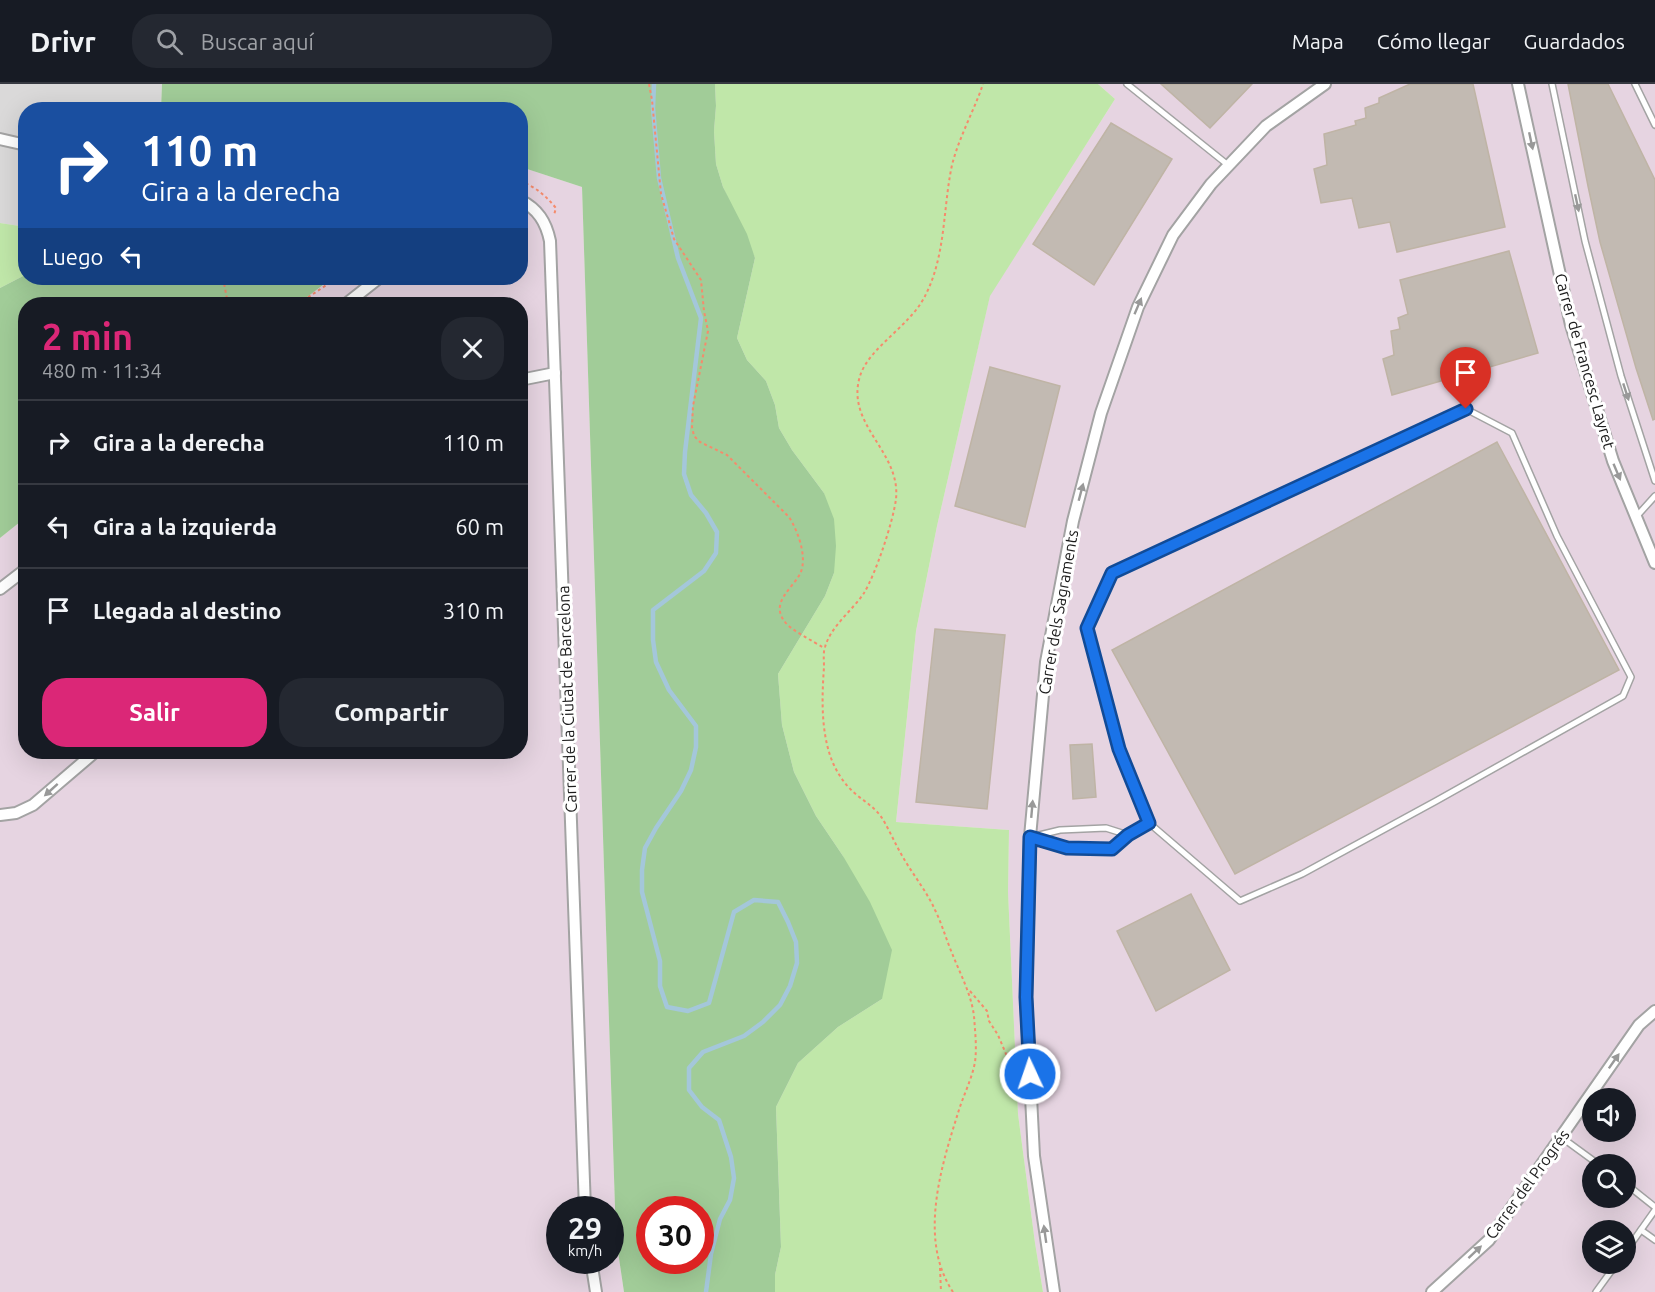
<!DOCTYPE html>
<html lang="es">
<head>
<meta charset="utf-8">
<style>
	body { margin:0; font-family:Ubuntu,sans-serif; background:#242831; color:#f1f3f6; height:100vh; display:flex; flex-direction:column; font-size:22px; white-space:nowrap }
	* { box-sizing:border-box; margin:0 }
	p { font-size:20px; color:#9ea1a6 }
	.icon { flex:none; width:33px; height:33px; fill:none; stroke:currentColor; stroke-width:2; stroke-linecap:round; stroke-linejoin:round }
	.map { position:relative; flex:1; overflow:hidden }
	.drawer { position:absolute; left:18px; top:213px; width:510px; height:462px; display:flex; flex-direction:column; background:#171b24; border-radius:24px; box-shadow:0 6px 24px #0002 }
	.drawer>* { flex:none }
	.top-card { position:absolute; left:18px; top:18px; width:510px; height:183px; border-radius:24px; box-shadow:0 6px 24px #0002; background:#1a4fa0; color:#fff; overflow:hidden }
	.controls { position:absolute; left:1582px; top:1004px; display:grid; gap:12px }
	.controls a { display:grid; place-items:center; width:54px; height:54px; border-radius:50%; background:#171b24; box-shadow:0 6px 24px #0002; font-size:30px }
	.speed { position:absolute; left:546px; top:1112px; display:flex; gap:12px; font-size:30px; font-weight:700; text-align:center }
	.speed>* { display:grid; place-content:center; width:78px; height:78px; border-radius:50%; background:#171b24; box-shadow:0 6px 24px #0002; line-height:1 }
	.speed small { font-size:15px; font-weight:400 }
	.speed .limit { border:9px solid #d22; background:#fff; color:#111 }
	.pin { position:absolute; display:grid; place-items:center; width:51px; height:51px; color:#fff; margin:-62px -26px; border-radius:50% 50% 50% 0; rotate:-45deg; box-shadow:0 0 6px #0007 }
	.pin .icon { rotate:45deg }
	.me { position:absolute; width:66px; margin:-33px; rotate:357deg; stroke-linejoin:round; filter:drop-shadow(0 0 4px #0008) }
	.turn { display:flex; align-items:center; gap:21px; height:126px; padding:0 24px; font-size:27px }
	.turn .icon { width:78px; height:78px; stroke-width:2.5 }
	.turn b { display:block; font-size:42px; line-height:51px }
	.then { display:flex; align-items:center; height:57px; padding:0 24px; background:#0003; gap:12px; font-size:22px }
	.round { display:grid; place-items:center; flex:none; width:63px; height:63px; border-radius:24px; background:#242831 }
	.overview { display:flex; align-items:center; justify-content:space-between; height:102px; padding:0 24px }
	h1 { font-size:36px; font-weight:600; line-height:45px; color:#db2777 }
	.button { display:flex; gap:12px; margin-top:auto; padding:12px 24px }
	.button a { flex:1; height:69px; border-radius:24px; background:#db2777; color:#fff; font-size:24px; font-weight:600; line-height:69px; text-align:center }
	.button a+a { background:#242831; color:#f1f3f6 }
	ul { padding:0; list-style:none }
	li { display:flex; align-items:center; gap:18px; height:84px; padding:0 24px; border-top:2px solid #363941 }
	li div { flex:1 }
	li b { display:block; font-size:22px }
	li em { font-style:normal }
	header { display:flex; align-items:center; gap:36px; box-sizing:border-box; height:84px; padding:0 30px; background:#171b24; border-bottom:2px solid #363941 }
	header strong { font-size:28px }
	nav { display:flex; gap:33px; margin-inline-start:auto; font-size:21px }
	.search { width:420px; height:54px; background:#242831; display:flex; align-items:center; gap:15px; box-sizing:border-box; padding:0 21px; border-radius:24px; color:#9ea1a6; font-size:22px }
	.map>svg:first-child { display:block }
</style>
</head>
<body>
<header>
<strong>Drivr</strong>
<div class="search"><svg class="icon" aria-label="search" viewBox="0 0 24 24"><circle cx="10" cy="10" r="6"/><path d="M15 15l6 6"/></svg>Buscar aquí</div>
<nav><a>Mapa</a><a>Cómo llegar</a><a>Guardados</a></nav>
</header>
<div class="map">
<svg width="1655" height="1208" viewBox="0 0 1655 1208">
	<rect width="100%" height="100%" fill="#edebe2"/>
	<polygon fill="#dad9d9" points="0,0 162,0 161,25 26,26 25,143 0,139"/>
	<g fill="#e6d4e1" fill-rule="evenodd">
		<path d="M1098 0H1655V1208H1043L1035 1159 1018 1030 1008 808 1009 746 896 738 916 547 937 442 990 211 1115 15ZM1593 1014H1626V1047H1593ZM1593 1080H1626V1113H1593ZM1593 1146H1626V1179H1593Z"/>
		<path d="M521 83 582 103 616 1154 624 1208H0V454L25 434 26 668H520V220H298L332 194H520ZM560 1125H610V1176H560Z"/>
	</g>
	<g fill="#c0e7a9">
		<polygon points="715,0 1098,0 1115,15 990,212 937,442 916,547 896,738 1009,746 1008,808 1018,1030 1035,1159 1043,1208 775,1208 775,1191 781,1163 776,1023 798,979 838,943 882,915 843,772 816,732 794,688 782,641 778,590 825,512 834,489 824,409 792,366 779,344 775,321 766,297 747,276 737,254 755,174 723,103 716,80 714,47 716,22"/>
		<polygon points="0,139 26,143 25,191 0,204"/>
	</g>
	<g fill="#a1cc98" fill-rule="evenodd">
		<path d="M162 0H715L716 22 714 47 716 80 723 103 747 150 755 174 737 254 747 276 766 297 775 321 779 344 792 366 824 409 834 435 836 462 834 489 825 512 778 590 782 641 794 688 816 732 843 772 870 818 892 866 882 915 838 943 798 979 776 1023 781 1163 775 1191V1208H624L616 1154 582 103 521 83 520 26 161 25ZM650 1125H700V1176H650Z"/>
		<polygon points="25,191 26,194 332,194 298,220 26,220 25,434 0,454 0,204"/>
	</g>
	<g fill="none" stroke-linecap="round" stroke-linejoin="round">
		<polyline stroke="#a4c7da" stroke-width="4.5" points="654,0 653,24 659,94 678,174 701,234 685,368 684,390 691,411 706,429 717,448 716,469 704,487 653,526 653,556 656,578 669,606 696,642 696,663 691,686 681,707 656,744 645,764 642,786 642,808 660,877 660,902 667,923 688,927 709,919 734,828 754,816 778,818 788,838 796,858 797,879 790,902 780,921 763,938 744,952 703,968 689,984 689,1006 702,1023 719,1036 731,1073 734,1094 730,1116 720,1135 711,1170 706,1208"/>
	</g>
	<g fill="#c2bab2" stroke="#bfb4a5" stroke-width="1.5">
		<polygon points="1161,0 1252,0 1210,44"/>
		<polygon points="1410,0 1473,0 1505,143 1397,168 1390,138 1359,144 1352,114 1321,119 1314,85 1327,81 1324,50 1356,41 1355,37 1366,34 1365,24 1379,19 1379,14"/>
		<polygon points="1568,0 1608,0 1655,96 1655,335 1653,336 1636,284 1600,158 1588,102"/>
		<polygon points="1111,39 1172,75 1094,201 1033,160"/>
		<polygon points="1509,167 1538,269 1392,311 1383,275 1394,271 1391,247 1400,245 1398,234 1408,230 1400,196"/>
		<polygon points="990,283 1060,302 1025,443 955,422"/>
		<polygon points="1497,358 1619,586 1235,790 1112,566"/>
		<polygon points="935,545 1005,551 987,725 916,718"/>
		<polygon points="1092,660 1096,713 1073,715 1070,661"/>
		<polygon points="1191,810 1230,886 1156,927 1117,847"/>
	</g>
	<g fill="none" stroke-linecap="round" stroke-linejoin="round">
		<g stroke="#a3a3a3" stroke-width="8">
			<g id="service">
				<polyline points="1127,0 1228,81"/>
				<polyline points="1552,0 1585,157 1621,292 1655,397"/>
				<polyline points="1635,0 1655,41"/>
				<polygon points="1466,325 1512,349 1557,452 1631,593 1623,612 1436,717 1302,790 1240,817 1149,739 1119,665 1087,544 1112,490"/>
				<polyline points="1636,433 1655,412"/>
				<polyline points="1030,753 1067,764 1112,765 1128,751 1149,739"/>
				<polyline points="1031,753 1060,746 1106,744 1128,751"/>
				<polyline points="1561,1053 1598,1080"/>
				<polyline points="1626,1100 1655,1123"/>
				<polyline points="1641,1146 1655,1156"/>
				<polyline points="1626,1167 1655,1126"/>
				<polyline points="1596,1208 1617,1179"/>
			</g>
		</g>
		<g stroke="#a3a3a3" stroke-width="14">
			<g id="minor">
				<polyline points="1518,0 1571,241 1613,377 1655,479"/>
				<polyline points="0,55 26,61"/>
				<path d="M520 116C538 125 546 138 550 157L585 1125"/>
				<polyline points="346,220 379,194"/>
				<polyline points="520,296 555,289"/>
				<polyline points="0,505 26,485"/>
				<polyline points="0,731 16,729 33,721 95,668"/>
				<polyline points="591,1176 596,1208"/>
				<polyline points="1054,1208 1034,1072 1026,913 1030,753 1046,578 1073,437 1101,329 1138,223 1173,151 1211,100 1266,42 1325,0"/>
				<polyline points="1432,1208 1489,1156 1639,941 1655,927"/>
			</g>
		</g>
		<g stroke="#f58b6c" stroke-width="2" stroke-dasharray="3 3" stroke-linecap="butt">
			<path d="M649 0 652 16 661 110 674 155 701 196 704 227 708 247 693 322 692 343 694 352 700 358 727 371 789 433C798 447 808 474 800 490 791 506 770 519 785 538 792 547 813 557 824 564"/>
			<path d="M520 97C536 103 546 112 556 124L554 131"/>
			<polyline points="223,194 228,220"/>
			<polyline points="298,220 337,194"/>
			<polyline points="970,907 987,927 989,937 998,951 1006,970 1016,979"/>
			<polyline points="940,1184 941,1208"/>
			<path d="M953 1208C918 1156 941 1083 958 1029 963 1012 972 995 975 978 977 963 975 947 974 932 971 909 960 890 952 869 946 855 942 840 935 826 927 808 914 792 904 775 896 762 890 747 882 734 876 725 867 719 858 712 844 701 834 685 829 668 821 641 822 611 824 583 824 576 823 569 825 563 831 542 852 527 864 509 876 489 893 438 896 415 901 367 845 341 860 292 869 263 912 241 926 210 946 170 943 123 952 81 959 53 974 27 983 0"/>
		</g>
		<use href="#service" stroke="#fff" stroke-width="5"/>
		<use href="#minor" stroke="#fff" stroke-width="10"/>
	</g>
	<defs><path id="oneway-solid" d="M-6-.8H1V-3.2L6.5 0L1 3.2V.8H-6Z" transform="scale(1.5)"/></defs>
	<g fill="#999">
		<use href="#oneway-solid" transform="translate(1531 57) rotate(78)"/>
		<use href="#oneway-solid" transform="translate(1577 119) rotate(78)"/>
		<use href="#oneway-solid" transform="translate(1138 222) rotate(-67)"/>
		<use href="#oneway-solid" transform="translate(1626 308) rotate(72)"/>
		<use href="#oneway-solid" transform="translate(1617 388) rotate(67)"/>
		<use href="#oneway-solid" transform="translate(1081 408) rotate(-75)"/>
		<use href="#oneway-solid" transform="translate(51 706) rotate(138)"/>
		<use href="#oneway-solid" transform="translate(1032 725) rotate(-85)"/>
		<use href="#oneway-solid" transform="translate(1614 977) rotate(-55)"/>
		<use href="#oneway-solid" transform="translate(1045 1150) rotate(-98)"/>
		<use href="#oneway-solid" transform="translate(1475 1168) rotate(-43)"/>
	</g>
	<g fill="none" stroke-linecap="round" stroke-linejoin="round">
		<g stroke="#114b97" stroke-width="15">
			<polyline id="route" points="1030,990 1026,913 1030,753 1067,764 1112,765 1128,751 1149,739 1119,665 1087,544 1112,489 1466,325"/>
		</g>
		<use href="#route" stroke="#1a73e8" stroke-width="10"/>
	</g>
	<g text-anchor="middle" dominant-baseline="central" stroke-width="6" stroke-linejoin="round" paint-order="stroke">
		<g font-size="16" fill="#1c1c1c" stroke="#fff">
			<text transform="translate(1585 277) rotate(74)">Carrer de Francesc Layret</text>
			<text transform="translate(1058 528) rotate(-80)">Carrer dels Sagraments</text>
			<text transform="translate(567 615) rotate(-92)">Carrer de la Ciutat de Barcelona</text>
			<text transform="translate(1527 1100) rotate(-54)">Carrer del Progrés</text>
		</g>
	</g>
</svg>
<div class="controls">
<a><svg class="icon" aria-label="sound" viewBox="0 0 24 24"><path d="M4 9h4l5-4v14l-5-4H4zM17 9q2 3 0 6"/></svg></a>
<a><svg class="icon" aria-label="search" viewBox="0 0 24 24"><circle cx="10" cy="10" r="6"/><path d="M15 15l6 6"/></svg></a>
<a><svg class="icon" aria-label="layers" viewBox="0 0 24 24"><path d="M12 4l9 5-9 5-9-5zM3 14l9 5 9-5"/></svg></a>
</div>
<div class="speed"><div>29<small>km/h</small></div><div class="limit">30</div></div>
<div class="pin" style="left:1466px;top:325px;background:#d93025"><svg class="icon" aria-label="arrive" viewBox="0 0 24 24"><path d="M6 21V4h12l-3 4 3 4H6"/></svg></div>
<svg class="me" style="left:1030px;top:990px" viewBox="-20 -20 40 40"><circle r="17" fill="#1a73e8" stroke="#fff" stroke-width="3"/><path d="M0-11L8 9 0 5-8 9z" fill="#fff"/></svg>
<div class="top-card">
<div class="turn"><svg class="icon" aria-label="right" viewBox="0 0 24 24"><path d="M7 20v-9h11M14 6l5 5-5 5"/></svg><div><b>110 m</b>Gira a la derecha</div></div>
<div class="then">Luego<svg class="icon" aria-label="left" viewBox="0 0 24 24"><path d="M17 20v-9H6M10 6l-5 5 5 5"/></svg></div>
</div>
<section class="drawer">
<div class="overview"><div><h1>2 min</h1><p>480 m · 11:34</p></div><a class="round"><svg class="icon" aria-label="close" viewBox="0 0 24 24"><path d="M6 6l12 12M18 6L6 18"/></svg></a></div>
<ul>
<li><svg class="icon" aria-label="right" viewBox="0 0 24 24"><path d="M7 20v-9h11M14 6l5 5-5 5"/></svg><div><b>Gira a la derecha</b></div><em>110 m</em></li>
<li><svg class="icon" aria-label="left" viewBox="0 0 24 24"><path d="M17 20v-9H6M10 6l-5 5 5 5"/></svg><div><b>Gira a la izquierda</b></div><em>60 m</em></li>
<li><svg class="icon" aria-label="arrive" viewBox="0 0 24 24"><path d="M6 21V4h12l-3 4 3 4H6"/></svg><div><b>Llegada al destino</b></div><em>310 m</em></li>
</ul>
<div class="button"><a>Salir</a><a>Compartir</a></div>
</section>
</div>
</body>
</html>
